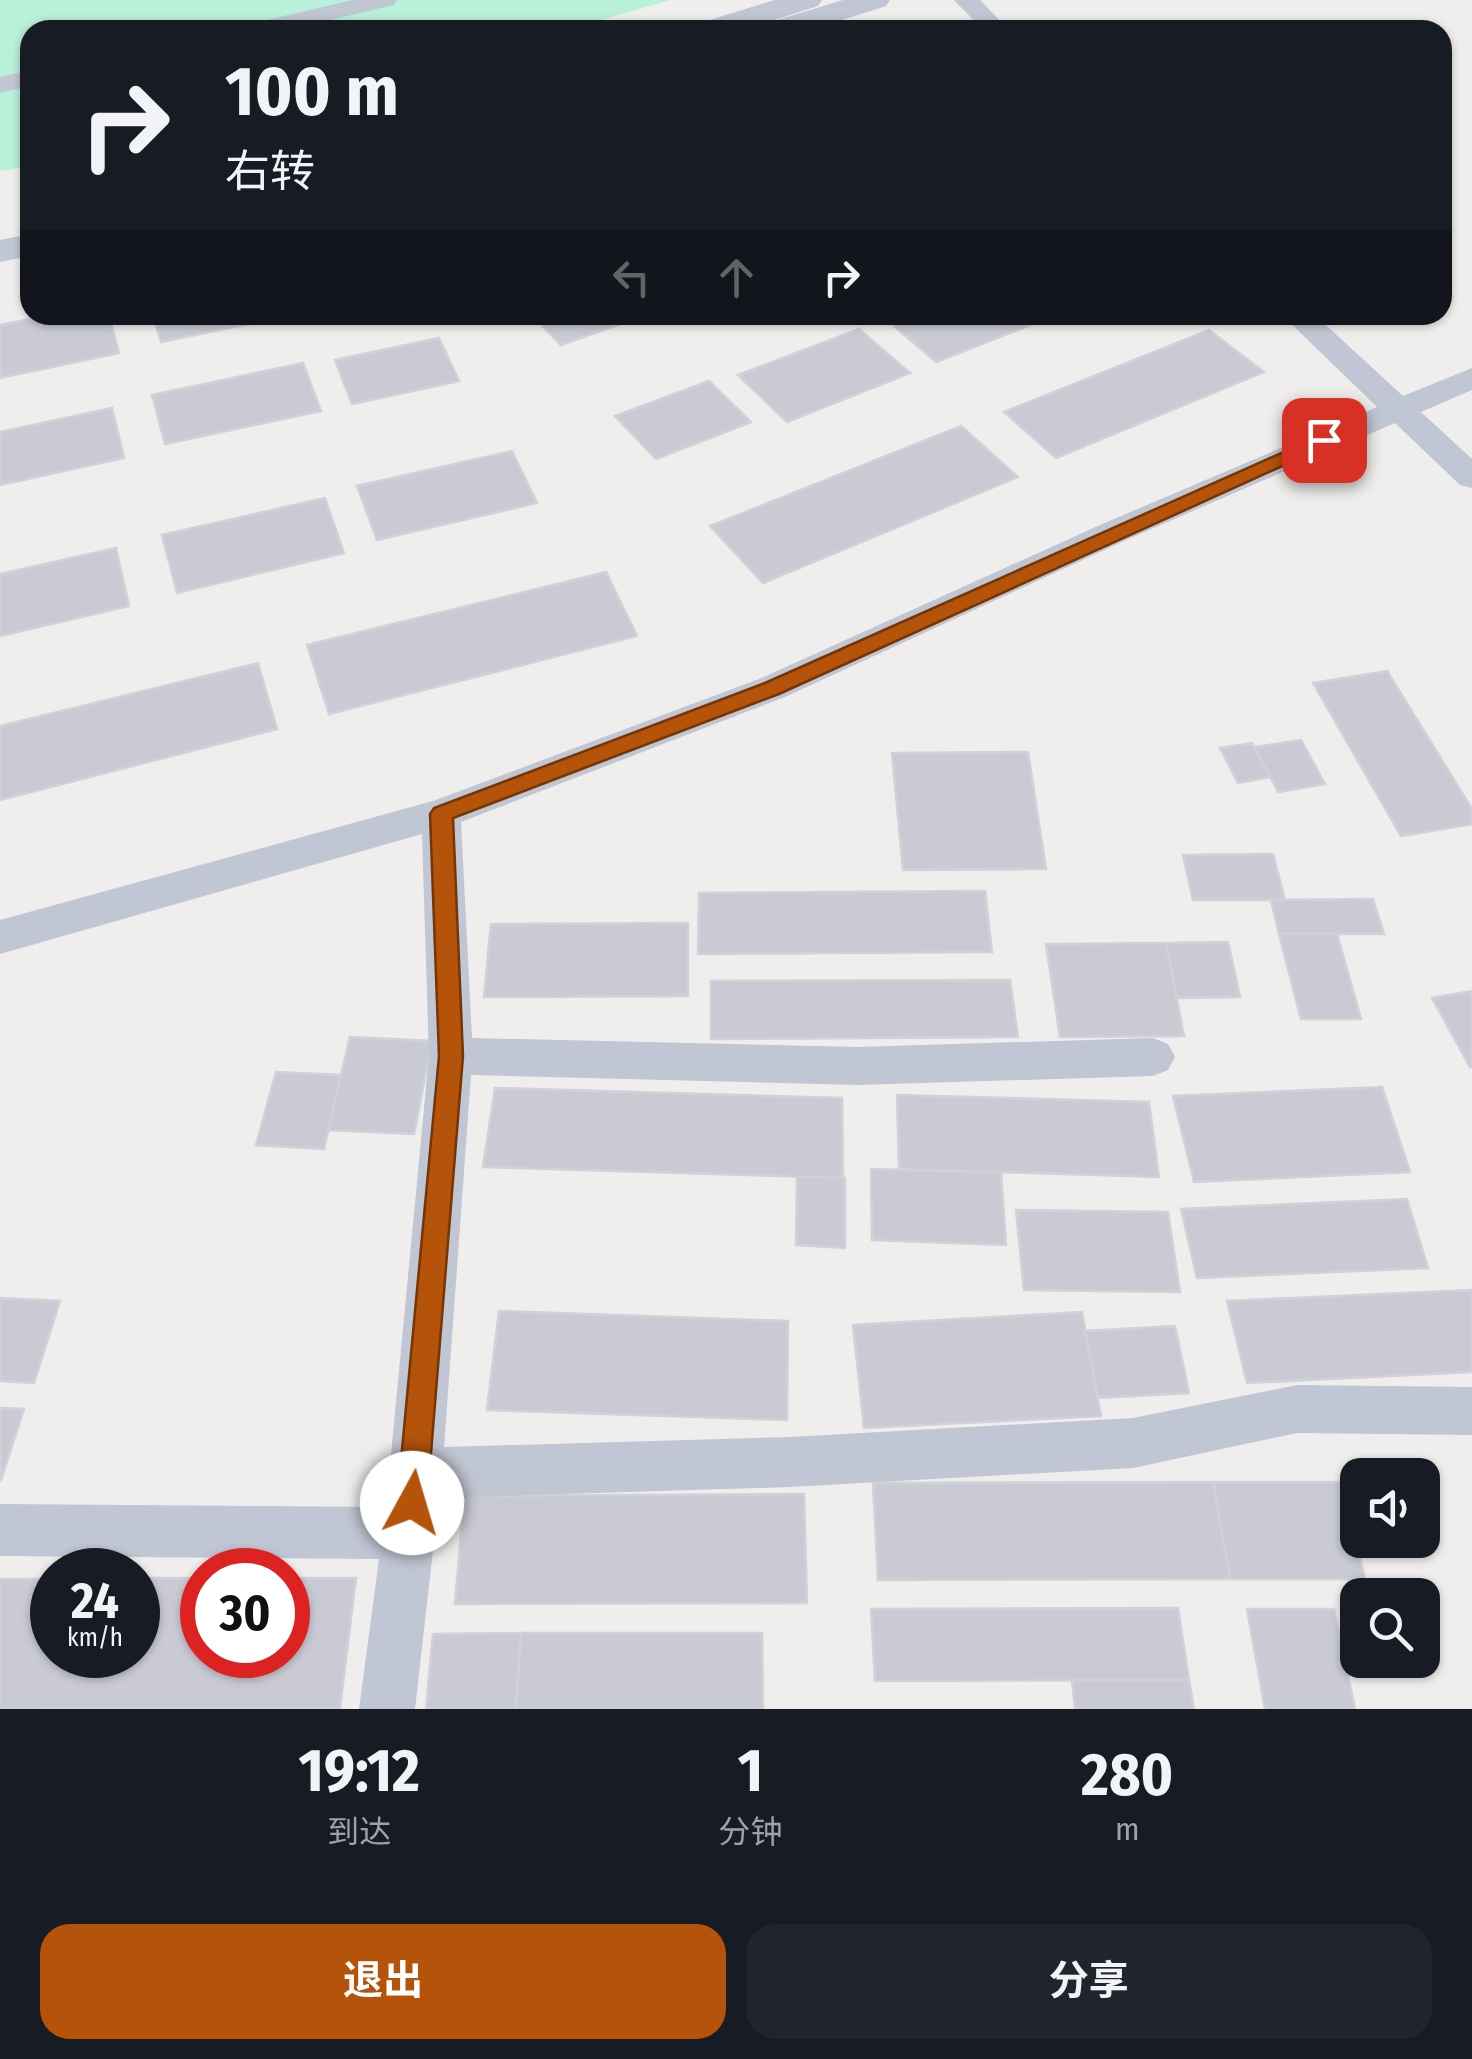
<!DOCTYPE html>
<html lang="zh">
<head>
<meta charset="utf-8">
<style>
	body { margin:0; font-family:"Fira Sans Condensed","Noto Sans SC",sans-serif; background:#20242c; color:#f1f3f6; height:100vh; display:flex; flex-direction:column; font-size:38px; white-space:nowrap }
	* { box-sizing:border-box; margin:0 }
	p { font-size:32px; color:#9ea1a6 }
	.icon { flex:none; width:55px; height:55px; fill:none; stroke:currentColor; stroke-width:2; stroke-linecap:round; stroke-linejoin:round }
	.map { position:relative; height:1709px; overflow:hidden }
	.sheet { display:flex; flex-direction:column; background:#171b24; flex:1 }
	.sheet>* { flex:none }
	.hud { position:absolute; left:20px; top:20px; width:1432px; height:305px; border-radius:30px; box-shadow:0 2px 8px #0004; background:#171b24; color:#f1f3f6; overflow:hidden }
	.tools { position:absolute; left:1340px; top:1458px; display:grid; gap:20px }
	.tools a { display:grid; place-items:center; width:100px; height:100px; border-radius:20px; background:#171b24; box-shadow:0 2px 8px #0004; font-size:50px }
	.speed { position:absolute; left:30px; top:1548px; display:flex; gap:20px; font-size:50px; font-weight:700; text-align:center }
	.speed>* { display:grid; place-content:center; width:130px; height:130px; border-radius:50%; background:#171b24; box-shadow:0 2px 8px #0004; line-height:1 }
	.speed small { font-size:25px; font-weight:400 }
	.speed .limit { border:15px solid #d22; background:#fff; color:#111 }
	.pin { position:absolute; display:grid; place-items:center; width:85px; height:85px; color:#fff; margin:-42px; border-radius:20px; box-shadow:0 5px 15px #0006 }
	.me { position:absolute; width:110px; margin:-55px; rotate:6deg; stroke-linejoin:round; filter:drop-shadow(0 0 8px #0008) }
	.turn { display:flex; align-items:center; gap:35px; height:210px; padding:0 40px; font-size:45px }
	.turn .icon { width:130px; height:130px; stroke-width:2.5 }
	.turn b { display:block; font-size:70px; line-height:85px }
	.lanes { display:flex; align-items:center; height:95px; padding:0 40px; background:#0003; justify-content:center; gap:50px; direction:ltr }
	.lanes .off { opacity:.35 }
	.eta { display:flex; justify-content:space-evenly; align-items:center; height:170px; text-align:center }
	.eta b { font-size:60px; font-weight:700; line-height:70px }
	.button { display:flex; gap:20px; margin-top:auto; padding:20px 40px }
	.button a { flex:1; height:115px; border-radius:30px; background:#b45309; color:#fff; font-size:40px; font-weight:700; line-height:115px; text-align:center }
	.button a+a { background:#20242c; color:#f1f3f6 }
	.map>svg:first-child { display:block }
</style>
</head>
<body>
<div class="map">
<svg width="1472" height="1709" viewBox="0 0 1472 1709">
	<rect width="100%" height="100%" fill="#f0eded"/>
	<polygon fill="#b9f0d9" points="0,0 670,0 567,30 30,30 30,166 0,171"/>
	<g fill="#c9cad3" stroke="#d1d1d9" stroke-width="2.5">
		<polygon points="49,315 109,315 119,353 0,378 0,325"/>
		<polygon points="153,315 293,315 161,342"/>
		<polygon points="532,315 646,315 561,345"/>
		<polygon points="892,315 1049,315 1051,317 936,362 885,318"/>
		<polygon points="859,329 910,373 787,422 738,375"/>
		<polygon points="1209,330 1264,372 1056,458 1004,412"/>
		<polygon points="439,338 459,381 352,404 335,360"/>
		<polygon points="303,363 321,411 165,444 152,395"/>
		<polygon points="709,381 751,422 656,459 615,416"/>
		<polygon points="112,408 124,458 0,485 0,432"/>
		<polygon points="961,426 1018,477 763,583 710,526"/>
		<polygon points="512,451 537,503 377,540 357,486"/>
		<polygon points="325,498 344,553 177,593 162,535"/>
		<polygon points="116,548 129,606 0,636 0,574"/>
		<polygon points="606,572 637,636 329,714 307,645"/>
		<polygon points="258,663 277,729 0,800 0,726"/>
		<polygon points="1387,671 1472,809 1472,824 1401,836 1313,683"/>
		<polygon points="1301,740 1325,784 1278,792 1255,747"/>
		<polygon points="1252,743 1270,777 1238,783 1220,748"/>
		<polygon points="1028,752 1046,869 903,870 892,753"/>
		<polygon points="1273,854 1285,900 1193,900 1183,855"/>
		<polygon points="985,891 992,952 698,954 699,893"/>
		<polygon points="1373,899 1384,934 1279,934 1271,900"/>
		<polygon points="688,923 688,996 484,997 491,924"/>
		<polygon points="1279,934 1337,934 1361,1019 1301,1019"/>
		<polygon points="1228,942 1240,997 1177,998 1166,943"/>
		<polygon points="1166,943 1184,1036 1060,1037 1046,944"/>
		<polygon points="1010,980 1018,1037 711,1039 711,981"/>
		<polygon points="1472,991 1472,1067 1470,1067 1432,998"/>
		<polygon points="350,1037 432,1041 414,1134 328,1130"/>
		<polygon points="276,1072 341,1075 324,1149 256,1145"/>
		<polygon points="1382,1087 1410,1172 1194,1182 1173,1096"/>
		<polygon points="495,1088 842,1098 843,1178 483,1167"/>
		<polygon points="897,1095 1149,1102 1159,1177 899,1169"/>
		<polygon points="871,1169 1001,1173 1006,1245 872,1240"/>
		<polygon points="797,1177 845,1178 845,1248 796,1245"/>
		<polygon points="1407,1199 1428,1268 1197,1278 1181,1209"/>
		<polygon points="1016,1210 1168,1212 1180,1292 1024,1290"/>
		<polygon points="1472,1290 1472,1372 1247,1383 1227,1301"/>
		<polygon points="0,1298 60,1301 34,1383 0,1381"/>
		<polygon points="499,1311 788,1321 787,1420 487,1410"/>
		<polygon points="1082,1312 1101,1416 864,1428 853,1325"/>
		<polygon points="1175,1326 1189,1393 1098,1398 1085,1331"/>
		<polygon points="0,1408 24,1409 1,1480 0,1480"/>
		<polygon points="1213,1482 1344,1482 1365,1579 1230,1579"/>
		<polygon points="1213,1482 1230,1579 878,1580 873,1483"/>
		<polygon points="804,1494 807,1603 455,1604 464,1496"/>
		<polygon points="138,1578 202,1578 202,1655 288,1655 288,1578 356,1578 340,1708 0,1709 0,1579 52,1579 52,1655 138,1655"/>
		<polygon points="1178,1608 1189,1680 875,1681 871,1609"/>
		<polygon points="1247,1609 1334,1609 1355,1709 1265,1709"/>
		<polygon points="521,1633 516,1709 426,1709 433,1634"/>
		<polygon points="521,1633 762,1633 763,1709 516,1709"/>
		<polygon points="1072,1680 1189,1680 1194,1709 1075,1709"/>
	</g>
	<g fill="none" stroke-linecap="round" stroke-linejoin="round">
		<g fill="#c0c6d3" fill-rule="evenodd">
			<polygon points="353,0 397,0 394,5 287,30 242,30 245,25"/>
			<polygon points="954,0 980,0 1009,30 983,30"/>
			<polygon points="30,70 30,86 0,93 0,77"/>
			<polygon points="1282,315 1315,315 1403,396 1472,368 1472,390 1421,412 1472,459 1472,488 1460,485 1395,423 1124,541 785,697 461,822 472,1038 858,1047 1153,1038 1168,1044 1175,1057 1168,1070 1153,1076 858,1085 471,1075 444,1447 790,1437 1133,1418 1297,1385 1472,1387 1472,1435 1297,1433 1133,1468 790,1487 439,1498 415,1709 359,1709 379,1559 0,1556 0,1504 386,1507 429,1056 422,834 0,954 0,920 433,801 759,679 1100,525 1377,407"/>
		</g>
		<g fill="#c0c6d3" fill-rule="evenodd">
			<polygon points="775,0 822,0 818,6 743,30 695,30 700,23"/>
			<polygon points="843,0 890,0 886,6 811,30 763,30 768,23"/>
			<polygon points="30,234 30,256 0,262 0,240"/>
		</g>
	</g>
	<polygon fill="#b45309" stroke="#753606" stroke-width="2.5" points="1324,434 1333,440 1331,444 779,694 453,818 463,1056 427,1503 422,1513 412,1517 402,1513 397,1503 439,1056 430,814 434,808 765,683"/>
</svg>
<div class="tools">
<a><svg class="icon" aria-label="sound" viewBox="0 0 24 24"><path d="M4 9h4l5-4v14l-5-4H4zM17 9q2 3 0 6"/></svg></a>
<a><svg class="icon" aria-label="search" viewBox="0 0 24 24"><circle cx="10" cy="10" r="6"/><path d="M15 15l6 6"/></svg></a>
</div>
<div class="speed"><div>24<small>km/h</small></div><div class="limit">30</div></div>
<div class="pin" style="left:1324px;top:440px;background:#d93025"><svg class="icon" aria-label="arrive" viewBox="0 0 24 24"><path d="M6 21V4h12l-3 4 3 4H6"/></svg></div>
<svg class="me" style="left:412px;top:1503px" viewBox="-20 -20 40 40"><circle r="19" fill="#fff"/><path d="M0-13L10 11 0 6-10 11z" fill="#b45309"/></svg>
<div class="hud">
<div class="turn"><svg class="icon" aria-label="right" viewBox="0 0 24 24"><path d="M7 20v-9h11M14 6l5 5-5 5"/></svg><div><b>100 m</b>右转</div></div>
<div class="lanes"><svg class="icon off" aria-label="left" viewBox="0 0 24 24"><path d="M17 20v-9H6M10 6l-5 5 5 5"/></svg><svg class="icon off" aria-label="ahead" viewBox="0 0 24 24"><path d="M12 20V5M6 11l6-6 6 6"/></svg><svg class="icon" aria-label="right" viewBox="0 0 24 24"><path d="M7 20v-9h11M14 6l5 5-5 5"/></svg></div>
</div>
</div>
<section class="sheet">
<div class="eta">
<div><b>19:12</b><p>到达</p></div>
<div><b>1</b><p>分钟</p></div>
<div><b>280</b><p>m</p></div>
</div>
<div class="button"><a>退出</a><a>分享</a></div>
</section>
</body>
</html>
